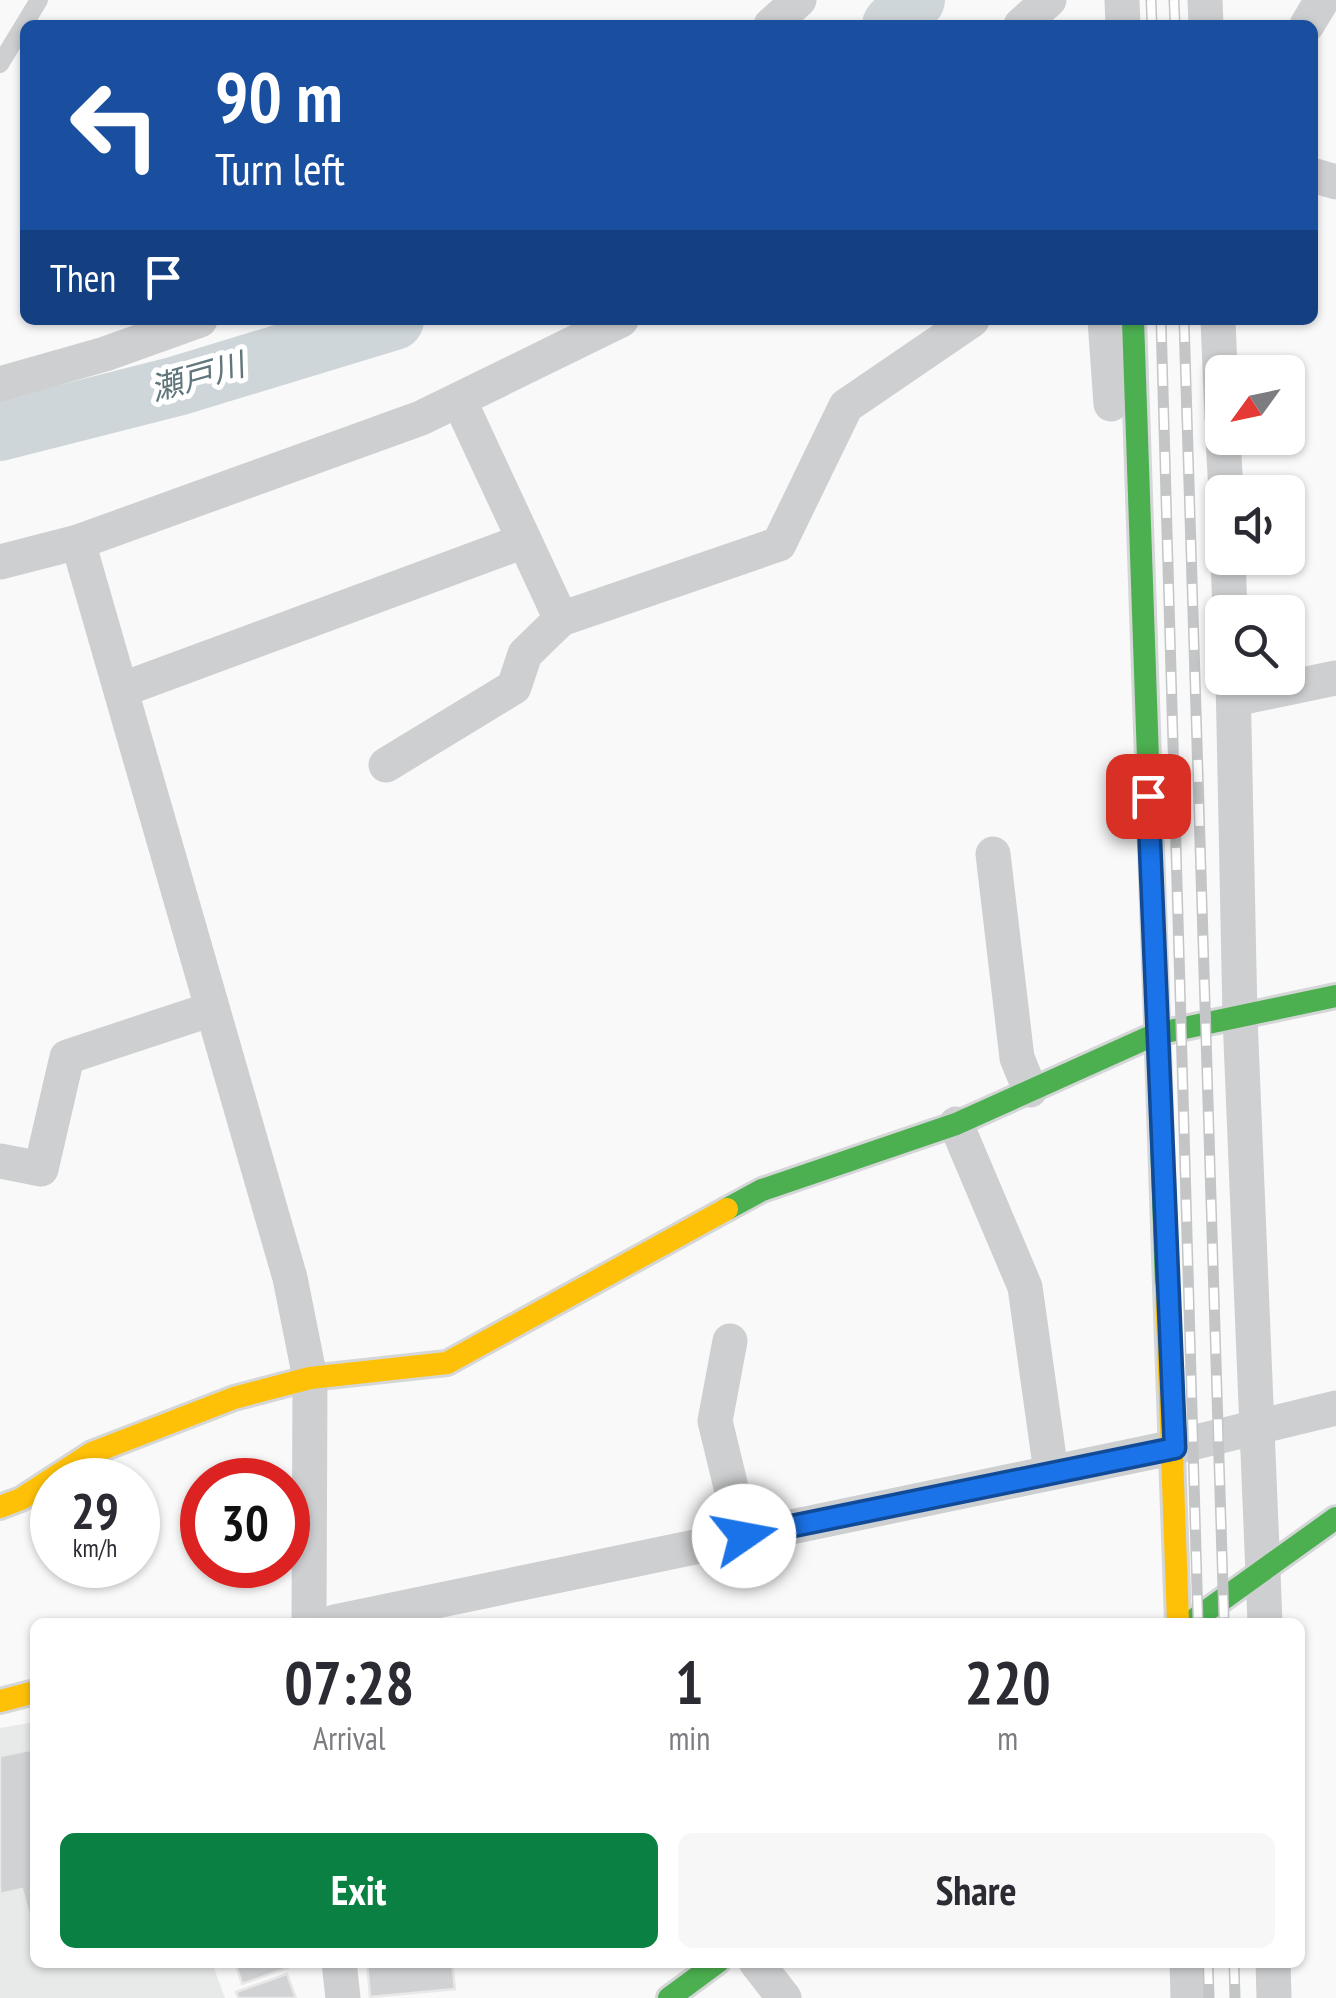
<!DOCTYPE html>
<html lang="en">
<head>
<meta charset="utf-8">
<style>
	body { margin:0; font-family:"PT Sans Narrow","Noto Sans JP",sans-serif; background:#f7f7f7; color:#2b2b33; height:100vh; display:flex; flex-direction:column; font-size:38px; white-space:nowrap }
	* { box-sizing:border-box; margin:0 }
	p { font-size:32px; color:#7c7c81 }
	.icon { flex:none; width:55px; height:55px; fill:none; stroke:currentColor; stroke-width:2; stroke-linecap:round; stroke-linejoin:round }
	.map { position:relative; flex:1; overflow:hidden }
	.sheet { position:absolute; left:30px; top:1618px; width:1275px; height:350px; display:flex; flex-direction:column; background:#fff; border-radius:15px; box-shadow:0 2px 8px #0004 }
	.sheet>* { flex:none }
	.guide { position:absolute; left:20px; top:20px; width:1298px; height:305px; border-radius:15px; box-shadow:0 2px 8px #0004; background:#1a4fa0; color:#fff; overflow:hidden }
	.needle { width:65px; rotate:237deg }
	.tools { position:absolute; left:1205px; top:355px; display:grid; gap:20px }
	.tools a { display:grid; place-items:center; width:100px; height:100px; border-radius:15px; background:#fff; box-shadow:0 2px 8px #0004; font-size:50px }
	.speed { position:absolute; left:30px; top:1458px; display:flex; gap:20px; font-size:50px; font-weight:700; text-align:center }
	.speed>* { display:grid; place-content:center; width:130px; height:130px; border-radius:50%; background:#fff; box-shadow:0 2px 8px #0004; line-height:1 }
	.speed small { font-size:25px; font-weight:400 }
	.speed .limit { border:15px solid #d22; background:#fff; color:#111 }
	.pin { position:absolute; display:grid; place-items:center; width:85px; height:85px; color:#fff; margin:-42px; border-radius:20px; box-shadow:0 5px 15px #0006 }
	.me { position:absolute; width:110px; margin:-55px; rotate:78deg; stroke-linejoin:round; filter:drop-shadow(0 0 8px #0008) }
	.turn { display:flex; align-items:center; gap:35px; height:210px; padding:0 30px; font-size:45px }
	.turn .icon { width:130px; height:130px; stroke-width:2.5 }
	.turn b { display:block; font-size:70px; line-height:85px }
	.then { display:flex; align-items:center; height:95px; padding:0 30px; background:#0003; gap:20px; font-size:38px }
	.eta { display:flex; justify-content:space-evenly; align-items:center; height:170px; text-align:center }
	.eta b { font-size:60px; font-weight:700; line-height:70px }
	.cta { display:flex; gap:20px; margin-top:auto; padding:20px 30px }
	.cta a { flex:1; height:115px; border-radius:15px; background:#0b8043; color:#fff; font-size:40px; font-weight:700; line-height:115px; text-align:center }
	.cta a+a { background:#f7f7f7; color:#2b2b33 }
	.map>svg:first-child { display:block }
</style>
</head>
<body>
<div class="map">
<svg width="1336" height="1998" viewBox="0 0 1336 1998">
	<rect width="100%" height="100%" fill="#f9f9f9"/>
	<polygon fill="#e8e9e9" points="35,1722 35,1962 212,1963 225,1998 0,1998 0,1728"/>
	<g fill="none" stroke-linecap="round" stroke-linejoin="round">
		<g stroke="#ced6d9" stroke-width="60">
			<polyline points="892,25 915,0"/>
			<polyline points="0,431 177,386 394,320"/>
		</g>
	</g>
	<g fill="#d0d2d3" stroke="#e8e8e8" stroke-width="2.5">
		<polygon points="35,1749 35,1937 22,1889 0,1894 0,1756"/>
		<polygon points="235,1962 291,1962 293,1966 242,1984"/>
		<polygon points="367,1962 452,1962 455,1989 370,1997"/>
		<polygon points="287,1974 296,1998 238,1998 236,1992"/>
	</g>
	<g fill="none" stroke-linecap="round" stroke-linejoin="round">
		<g stroke="#d5d6d7" stroke-width="28">
			<g id="fast">
				<polyline points="1133,320 1166,1286"/>
				<polyline points="727,1209 762,1190 956,1124 1156,1034 1336,996"/>
				<polyline points="1191,1622 1336,1518"/>
				<polyline points="669,1998 718,1962"/>
			</g>
		</g>
		<g stroke="#d5d6d7" stroke-width="28">
			<g id="slow">
				<polyline points="1166,1286 1178,1622"/>
				<polyline points="0,1507 21,1499 92,1453 234,1398 310,1378 447,1363 727,1209"/>
				<polyline points="0,1701 35,1692"/>
			</g>
		</g>
		<polyline stroke="#cecfd0" stroke-width="18" points="0,64 39,0"/>
		<g stroke="#cecfd0" stroke-width="35">
			<polyline points="1122,0 1123,25"/>
			<polyline points="1205,0 1206,25"/>
			<polyline points="771,25 799,0"/>
			<polyline points="1021,25 1049,0"/>
			<polyline points="1307,25 1322,0"/>
			<polyline points="1312,175 1336,182"/>
			<polyline points="1105,320 1111,404"/>
			<polyline points="1218,320 1222,418"/>
			<polyline points="0,384 105,354 200,320"/>
			<polyline points="459,400 561,619 779,544 846,406 972,320"/>
			<polyline points="1223,438 1226,492"/>
			<polyline points="78,542 290,1278 310,1378 309,1622"/>
			<polyline points="1228,558 1230,612"/>
			<polyline points="0,562 78,542 421,418 621,320"/>
			<polyline points="1233,678 1240,1017 1265,1622"/>
			<polyline points="121,690 524,541"/>
			<polyline points="1234,699 1336,678"/>
			<polyline points="386,765 514,687 525,654 561,619"/>
			<polyline points="993,854 1017,1058 1030,1090"/>
			<polyline points="956,1124 1025,1287 1051,1472"/>
			<polyline points="0,1161 41,1169 67,1057 212,1009"/>
			<polyline points="730,1341 715,1421 743,1537"/>
			<polyline points="335,1622 1175,1447 1336,1408"/>
			<polyline points="339,1962 343,1998"/>
			<polyline points="756,1962 784,1998"/>
			<polyline points="1187,1962 1188,1998"/>
			<polyline points="1273,1962 1274,1998"/>
		</g>
		<use href="#fast" stroke="#4caf50" stroke-width="22"/>
		<use href="#slow" stroke="#ffc107" stroke-width="22"/>
		<g stroke="#c3c5c6" stroke-width="11">
			<g id="rail">
				<polyline points="1151,0 1152,25"/>
				<polyline points="1174,0 1175,25"/>
				<polyline points="1161,320 1198,1622"/>
				<polyline points="1184,320 1224,1622"/>
				<polyline points="1208,1962 1209,1998"/>
				<polyline points="1234,1962 1235,1998"/>
			</g>
		</g>
		<use href="#rail" stroke="#fff" stroke-width="8" stroke-dasharray="22" stroke-linecap="butt"/>
	</g>
	<g fill="none" stroke-linecap="round" stroke-linejoin="round">
		<g stroke="#114b97" stroke-width="25">
			<polyline id="route" points="744,1536 1175,1448 1148,796"/>
		</g>
		<use href="#route" stroke="#1a73e8" stroke-width="18"/>
	</g>
	<g text-anchor="middle" dominant-baseline="central" stroke-width="10" stroke-linejoin="round" paint-order="stroke">
		<g font-size="32" font-style="italic" fill="#60757c" stroke="#fff">
			<text transform="translate(197 376) rotate(-16)">瀬戸川</text>
		</g>
	</g>
</svg>
<div class="tools">
<a><svg class="needle" viewBox="-14 -14 28 28"><path d="M0-13l5 13h-10z" fill="#e53935"/><path d="M0 13l5-13h-10z" fill="#7c7c81"/></svg></a>
<a><svg class="icon" aria-label="sound" viewBox="0 0 24 24"><path d="M4 9h4l5-4v14l-5-4H4zM17 9q2 3 0 6"/></svg></a>
<a><svg class="icon" aria-label="search" viewBox="0 0 24 24"><circle cx="10" cy="10" r="6"/><path d="M15 15l6 6"/></svg></a>
</div>
<div class="speed"><div>29<small>km/h</small></div><div class="limit">30</div></div>
<div class="pin" style="left:1148px;top:796px;background:#d93025"><svg class="icon" aria-label="arrive" viewBox="0 0 24 24"><path d="M6 21V4h12l-3 4 3 4H6"/></svg></div>
<svg class="me" style="left:744px;top:1536px" viewBox="-20 -20 40 40"><circle r="19" fill="#fff"/><path d="M0-13L10 11 0 6-10 11z" fill="#1a73e8"/></svg>
<div class="guide">
<div class="turn"><svg class="icon" aria-label="left" viewBox="0 0 24 24"><path d="M17 20v-9H6M10 6l-5 5 5 5"/></svg><div><b>90 m</b>Turn left</div></div>
<div class="then">Then<svg class="icon" aria-label="arrive" viewBox="0 0 24 24"><path d="M6 21V4h12l-3 4 3 4H6"/></svg></div>
</div>
<section class="sheet">
<div class="eta">
<div><b>07:28</b><p>Arrival</p></div>
<div><b>1</b><p>min</p></div>
<div><b>220</b><p>m</p></div>
</div>
<div class="cta"><a>Exit</a><a>Share</a></div>
</section>
</div>
</body>
</html>
